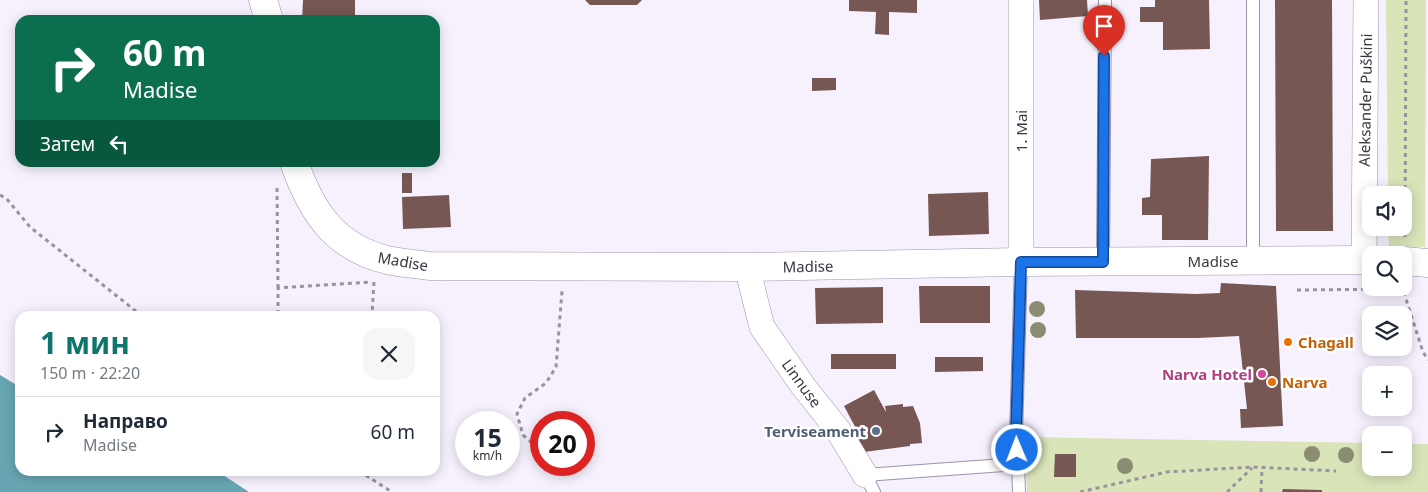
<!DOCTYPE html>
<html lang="ru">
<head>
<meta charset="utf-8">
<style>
	body { margin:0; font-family:"Noto Sans",sans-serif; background:#f6f6f7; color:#1f2937; height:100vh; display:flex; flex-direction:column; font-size:19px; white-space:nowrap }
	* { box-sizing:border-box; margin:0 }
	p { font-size:16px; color:#747a83 }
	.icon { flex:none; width:28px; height:28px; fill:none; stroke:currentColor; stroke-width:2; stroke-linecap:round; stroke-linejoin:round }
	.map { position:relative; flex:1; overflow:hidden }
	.side { position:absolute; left:15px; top:311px; width:425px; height:165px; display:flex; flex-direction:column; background:#fff; border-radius:15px; box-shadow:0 2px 12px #0003 }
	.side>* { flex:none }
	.hud { position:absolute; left:15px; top:15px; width:425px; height:152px; border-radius:15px; box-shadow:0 2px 12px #0003; background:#0b6e4f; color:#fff; overflow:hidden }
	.buttons { position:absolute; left:1362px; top:186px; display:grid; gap:10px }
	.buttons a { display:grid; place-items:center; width:50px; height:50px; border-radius:10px; background:#fff; box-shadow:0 2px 12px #0003; font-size:25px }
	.speed { position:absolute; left:455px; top:411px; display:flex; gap:10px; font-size:25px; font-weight:700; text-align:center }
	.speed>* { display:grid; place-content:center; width:65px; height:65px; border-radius:50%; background:#fff; box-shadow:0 2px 12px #0003; line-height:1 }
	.speed small { font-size:12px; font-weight:400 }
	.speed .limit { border:8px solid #d22; background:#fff; color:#111 }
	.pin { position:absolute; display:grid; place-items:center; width:42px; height:42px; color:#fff; margin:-51px -21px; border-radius:50% 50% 50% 0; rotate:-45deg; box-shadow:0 0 5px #0007 }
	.pin .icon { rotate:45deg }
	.me { position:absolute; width:55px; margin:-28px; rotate:359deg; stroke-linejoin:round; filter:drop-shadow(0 0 4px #0008) }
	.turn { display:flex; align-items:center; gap:18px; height:105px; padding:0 25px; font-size:22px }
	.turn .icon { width:65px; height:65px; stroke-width:2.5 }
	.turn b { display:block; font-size:35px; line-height:42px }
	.then { display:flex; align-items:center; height:48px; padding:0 25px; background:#0003; gap:10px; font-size:19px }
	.round { display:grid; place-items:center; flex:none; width:52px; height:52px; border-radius:15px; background:#f6f6f7 }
	.head { display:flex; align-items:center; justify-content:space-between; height:85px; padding:0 25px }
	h1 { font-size:30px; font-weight:700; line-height:38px; color:#0f766e }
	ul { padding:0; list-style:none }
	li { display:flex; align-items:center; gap:15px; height:70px; padding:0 25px; border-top:1px solid #e0e1e3 }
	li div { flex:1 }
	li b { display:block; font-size:19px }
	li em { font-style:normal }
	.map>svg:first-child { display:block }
</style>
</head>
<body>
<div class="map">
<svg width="1428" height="492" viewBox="0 0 1428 492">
	<rect width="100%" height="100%" fill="#f6f1fd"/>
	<g fill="#d9e4b9">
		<polygon points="1386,0 1426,0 1425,247 1389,246 1388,228 1404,228 1404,195 1388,195"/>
		<polygon points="1025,437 1371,443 1371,468 1404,468 1404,444 1428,444 1428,492 1027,492"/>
	</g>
	<polygon fill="#68a5b3" points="0,375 20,387 20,471 217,471 249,492 0,492"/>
	<g fill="#775754">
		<polygon points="303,0 355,0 355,20 302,20"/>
		<polygon points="585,0 642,0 637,5 590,5"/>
		<polygon points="849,0 917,0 917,13 889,12 889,35 875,34 876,12 849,11"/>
		<polygon points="1039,0 1087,0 1088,16 1040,20"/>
		<polygon points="1155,0 1209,0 1210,49 1163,50 1163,22 1140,22 1140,7 1155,7"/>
		<polygon points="1275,0 1332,0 1333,231 1276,231"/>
		<polygon points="812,78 836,78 836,90 812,91"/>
		<polygon points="1209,156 1208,240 1162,240 1162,215 1142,215 1142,198 1150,197 1151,159"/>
		<rect x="402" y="173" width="10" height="20"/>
		<polygon points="988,192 989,234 929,236 928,194"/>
		<polygon points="449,195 451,227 403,229 402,197"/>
		<polygon points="1221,283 1276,286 1283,426 1241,428 1240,409 1247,409 1239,336 1198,338 1076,338 1075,290 1196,294 1220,293"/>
		<polygon points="919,286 990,286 990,323 920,323"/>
		<polygon points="883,287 883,323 816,324 815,288"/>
		<rect x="831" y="354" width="65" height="15"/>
		<polygon points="935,357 983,357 983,371 935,372"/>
		<polygon points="874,390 886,412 885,406 903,404 903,407 913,406 920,423 922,443 910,444 910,446 864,452 860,450 859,439 861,438 844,406"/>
		<polygon points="1055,454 1076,454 1076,477 1054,477"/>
		<polygon points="1283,489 1322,490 1322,492 1282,492"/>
	</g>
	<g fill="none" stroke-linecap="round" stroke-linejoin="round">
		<g stroke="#9e92ae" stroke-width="14">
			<g id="lane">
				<polyline points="1253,260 1253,0"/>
				<polyline points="1103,262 1105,0"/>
				<polyline points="1018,464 1019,492"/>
				<polyline points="874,492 865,475 1018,464 1016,436 1021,262"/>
			</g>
		</g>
		<g stroke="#9e92ae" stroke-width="26">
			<g id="street">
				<polyline points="1021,0 1021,262"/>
				<polyline points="1364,260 1366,0"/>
				<polyline points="747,267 762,327 803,386 838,430 865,475"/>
			</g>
		</g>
		<g stroke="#9e92ae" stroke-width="29">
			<g id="secondary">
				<polyline points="263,0 269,20"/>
				<path d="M294 162C311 211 334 247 387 260 401 263 415 264 429 266L747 267 1021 262 1371 260"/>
				<polyline points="1404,261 1428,263"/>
			</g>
		</g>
		<g stroke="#98939e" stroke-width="3" stroke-dasharray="4 4" stroke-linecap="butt">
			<polyline points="277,188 278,288"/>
			<polyline points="0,195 6,198 30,227 142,316"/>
			<polyline points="1405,237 1406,0"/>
			<polyline points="374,282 372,314 375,316"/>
			<polyline points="1396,289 1404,293 1423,352 1428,360"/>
			<polyline points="1297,290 1396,289 1396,288"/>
			<polyline points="278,314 278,288 372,282"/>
			<polyline points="538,448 523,435 517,414 525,398 546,383 556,367 562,291"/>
			<polyline points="359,471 392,492"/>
			<polyline points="1080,492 1167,472 1253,467 1336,471"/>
			<polyline points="1227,492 1252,468"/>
			<polyline points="1261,492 1262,468"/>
		</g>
		<use href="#lane" stroke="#fff" stroke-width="12"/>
		<use href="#street" stroke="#fff" stroke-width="25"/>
		<use href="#secondary" stroke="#fff" stroke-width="28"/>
	</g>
	<g fill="#8b8d72">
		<circle cx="1037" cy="309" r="8"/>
		<circle cx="1038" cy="330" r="8"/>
		<circle cx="1312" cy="454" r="8"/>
		<circle cx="1346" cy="455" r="8"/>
		<circle cx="1125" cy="466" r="8"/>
	</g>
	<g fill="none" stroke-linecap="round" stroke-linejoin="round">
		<g stroke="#114b97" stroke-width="12">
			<polyline id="route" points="1017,450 1016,436 1021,262 1103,262 1104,56"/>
		</g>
		<use href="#route" stroke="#1a73e8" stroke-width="9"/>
	</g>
	<g fill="#e8710a" stroke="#fff" stroke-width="2">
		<circle cx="1288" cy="342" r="5"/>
		<circle cx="1272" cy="382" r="5"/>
	</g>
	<circle fill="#d1479c" stroke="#fff" stroke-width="2" cx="1262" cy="374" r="5"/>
	<circle fill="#5c6f8a" stroke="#fff" stroke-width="2" cx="876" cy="431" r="5"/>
	<g text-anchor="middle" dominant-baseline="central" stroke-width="5" stroke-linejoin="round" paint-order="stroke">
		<g font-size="15" fill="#3b3641" stroke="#fff">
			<text transform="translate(1365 100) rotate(-89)">Aleksander Puškini</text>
			<text transform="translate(1021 131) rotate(-90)">1. Mai</text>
			<text transform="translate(403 261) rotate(10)">Madise</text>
			<text x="1213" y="261">Madise</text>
			<text transform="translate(808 266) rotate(-1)">Madise</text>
			<text transform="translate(802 383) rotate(54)">Linnuse</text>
		</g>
		<g font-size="15" font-weight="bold" fill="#c56008" stroke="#fff" text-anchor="start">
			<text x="1298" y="342">Chagall</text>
			<text x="1282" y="382">Narva</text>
		</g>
		<g font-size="15" font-weight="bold" fill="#b23c85" stroke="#fff" text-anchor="end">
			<text x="1252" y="374">Narva Hotel</text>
		</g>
		<g font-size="15" font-weight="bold" fill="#4e5e75" stroke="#fff" text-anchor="end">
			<text x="866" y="431">Terviseament</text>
		</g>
	</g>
</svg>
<div class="buttons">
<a><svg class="icon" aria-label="sound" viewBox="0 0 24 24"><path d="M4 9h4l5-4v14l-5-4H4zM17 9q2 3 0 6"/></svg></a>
<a><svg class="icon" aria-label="search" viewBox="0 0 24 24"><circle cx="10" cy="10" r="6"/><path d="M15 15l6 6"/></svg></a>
<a><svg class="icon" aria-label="layers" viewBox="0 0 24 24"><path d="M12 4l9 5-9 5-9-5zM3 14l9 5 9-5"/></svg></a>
<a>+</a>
<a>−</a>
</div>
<div class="speed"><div>15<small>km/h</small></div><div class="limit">20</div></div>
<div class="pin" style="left:1104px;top:56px;background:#d93025"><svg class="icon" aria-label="arrive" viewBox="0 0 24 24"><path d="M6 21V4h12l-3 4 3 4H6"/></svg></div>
<svg class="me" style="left:1017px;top:450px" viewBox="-20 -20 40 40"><circle r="17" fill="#1a73e8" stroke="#fff" stroke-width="3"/><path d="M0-11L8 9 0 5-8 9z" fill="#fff"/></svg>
<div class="hud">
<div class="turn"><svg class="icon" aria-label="right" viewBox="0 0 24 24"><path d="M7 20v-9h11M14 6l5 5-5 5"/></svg><div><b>60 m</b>Madise</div></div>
<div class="then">Затем<svg class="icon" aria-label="left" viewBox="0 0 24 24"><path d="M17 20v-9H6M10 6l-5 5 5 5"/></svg></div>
</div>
<section class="side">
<div class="head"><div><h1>1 мин</h1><p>150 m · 22:20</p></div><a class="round"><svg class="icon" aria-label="close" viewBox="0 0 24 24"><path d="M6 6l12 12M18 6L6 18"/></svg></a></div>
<ul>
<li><svg class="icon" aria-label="right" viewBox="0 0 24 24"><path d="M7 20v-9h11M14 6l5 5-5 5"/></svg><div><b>Направо</b><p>Madise</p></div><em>60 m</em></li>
</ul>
</section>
</div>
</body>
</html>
